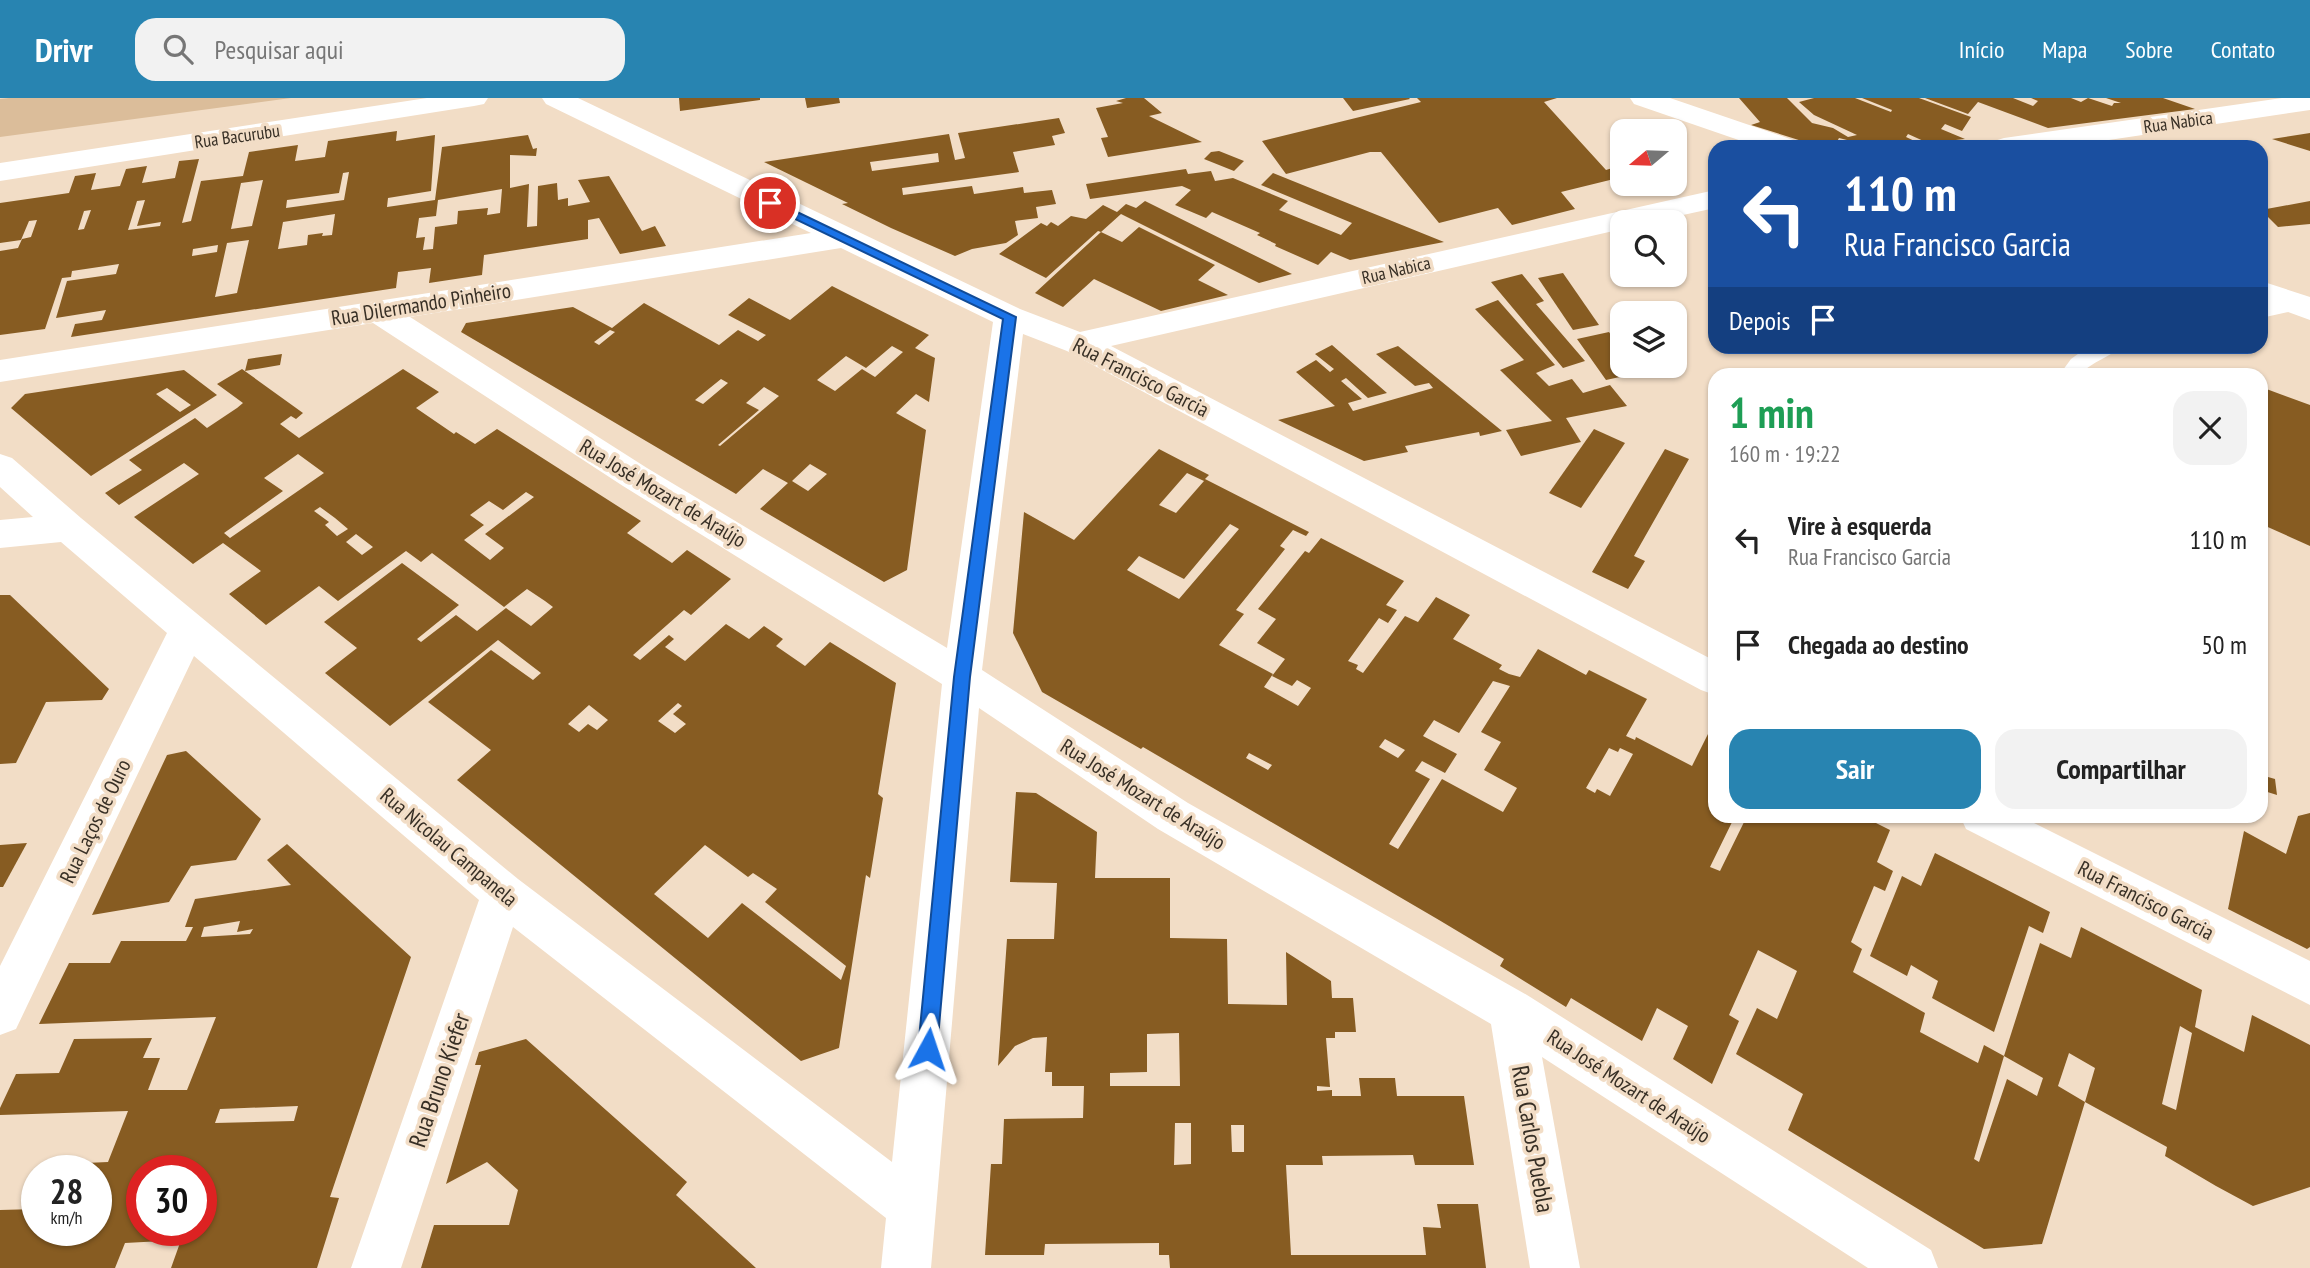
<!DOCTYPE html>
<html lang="pt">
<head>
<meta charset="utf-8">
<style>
	body { margin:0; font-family:"PT Sans Narrow",sans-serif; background:#f2f2f2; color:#222; height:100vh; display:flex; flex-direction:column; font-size:26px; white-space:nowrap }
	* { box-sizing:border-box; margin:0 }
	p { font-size:23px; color:#767676 }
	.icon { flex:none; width:38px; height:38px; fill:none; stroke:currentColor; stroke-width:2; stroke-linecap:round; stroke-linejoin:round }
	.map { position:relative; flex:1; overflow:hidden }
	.side { position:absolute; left:1708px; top:270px; width:560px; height:455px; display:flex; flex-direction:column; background:#fff; border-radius:21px; box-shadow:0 2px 5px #0004 }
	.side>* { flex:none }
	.hud { position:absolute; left:1708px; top:42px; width:560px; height:214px; border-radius:21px; box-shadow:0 2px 5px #0004; background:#1a4fa0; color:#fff; overflow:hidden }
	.needle { width:46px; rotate:251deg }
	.tools { position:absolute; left:1610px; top:21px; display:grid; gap:14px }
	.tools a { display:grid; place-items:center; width:77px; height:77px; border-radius:14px; background:#fff; box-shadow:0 2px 5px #0004; font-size:35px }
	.speed { position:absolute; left:21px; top:1057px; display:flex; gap:14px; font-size:35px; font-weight:700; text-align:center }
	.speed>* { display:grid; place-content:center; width:91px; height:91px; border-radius:50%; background:#fff; box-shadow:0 2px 5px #0004; line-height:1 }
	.speed small { font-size:18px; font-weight:400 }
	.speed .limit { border:10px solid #d22; background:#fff; color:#111 }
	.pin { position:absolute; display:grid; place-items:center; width:60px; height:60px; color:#fff; margin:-30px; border:4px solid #fff; border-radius:50%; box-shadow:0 2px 7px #0007 }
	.me { position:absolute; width:77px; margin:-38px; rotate:5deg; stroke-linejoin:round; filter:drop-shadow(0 0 5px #0008) }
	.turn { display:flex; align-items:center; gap:24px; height:147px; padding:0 21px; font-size:32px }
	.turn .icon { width:91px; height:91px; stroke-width:2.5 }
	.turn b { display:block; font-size:49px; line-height:60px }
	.then { display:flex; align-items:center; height:66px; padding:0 21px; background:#0003; gap:14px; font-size:26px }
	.round { display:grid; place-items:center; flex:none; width:74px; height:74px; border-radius:21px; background:#f2f2f2 }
	.head { display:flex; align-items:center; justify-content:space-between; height:119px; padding:0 21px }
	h1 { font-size:42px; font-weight:600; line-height:52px; color:#1e9e55 }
	.primary-button { display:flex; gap:14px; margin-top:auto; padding:14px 21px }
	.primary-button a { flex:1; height:80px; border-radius:21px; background:#2884b1; color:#fff; font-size:28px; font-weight:600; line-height:80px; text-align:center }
	.primary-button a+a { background:#f2f2f2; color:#222 }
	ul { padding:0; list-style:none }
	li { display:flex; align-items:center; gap:21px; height:105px; padding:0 21px }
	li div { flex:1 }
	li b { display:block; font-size:26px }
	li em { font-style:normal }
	header { display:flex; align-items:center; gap:42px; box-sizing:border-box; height:98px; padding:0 35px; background:#2884b1; color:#fff }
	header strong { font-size:33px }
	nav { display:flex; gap:38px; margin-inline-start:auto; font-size:24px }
	.search { width:490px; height:63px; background:#f2f2f2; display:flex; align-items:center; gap:18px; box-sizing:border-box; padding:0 24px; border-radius:21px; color:#767676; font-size:26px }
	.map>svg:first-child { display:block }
</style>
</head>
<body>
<header>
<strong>Drivr</strong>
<div class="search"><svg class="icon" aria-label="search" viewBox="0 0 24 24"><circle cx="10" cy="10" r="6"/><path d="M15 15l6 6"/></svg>Pesquisar aqui</div>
<nav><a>Início</a><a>Mapa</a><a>Sobre</a><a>Contato</a></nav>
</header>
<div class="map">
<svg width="2310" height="1170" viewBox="0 0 2310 1170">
	<rect width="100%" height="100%" fill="#f2ddc6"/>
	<polygon fill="#dbbd9a" points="9,0 291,0 0,39 0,1"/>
	<g fill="#875c22" fill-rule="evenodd">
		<polygon points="679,0 760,0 760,2 680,13"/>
		<polygon points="805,0 839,0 840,5 807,10"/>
		<polygon points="1126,0 1144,0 1162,15 1149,18 1202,44 1108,59 1101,40 1108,39 1096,10 1123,5 1116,3"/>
		<polygon points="1343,0 1409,0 1410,1 1353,13"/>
		<polygon points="1417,0 1557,0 1544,4 1606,72 1622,67 1622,86 1667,87 1629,97 1614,81 1561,94 1575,111 1512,127 1498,110 1439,125 1381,54 1370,54 1286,76 1262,43 1421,4"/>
		<polygon points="1739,0 1787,0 1812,25 1833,30 1848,39 1857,37 1814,17 1799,4 1814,0 1855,0 1891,14 1892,12 1862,0 1919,0 1971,19 1962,33 1945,26 1941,31 1965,41 1928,45 1908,36 1906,39 1921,46 1852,49 1847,42 1839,40 1834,49 1821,49 1751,27 1760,24"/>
		<polygon points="1925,0 2013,0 2033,8 2038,3 2031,0 2071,0 2081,4 2088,0 2112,8 2114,5 2121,5 2106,0 2163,0 2195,11 2048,30 1978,4 1968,16"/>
		<path d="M1059 20 1065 35 1052 38 1055 47 1013 54 1019 74 902 90 903 97 972 88 974 96 1023 89 1024 95 1052 92 1056 106 1036 109 1038 120 1015 123 1018 137 1006 145 972 151 955 158 891 130 842 106 848 105 764 64 949 36 955 62 965 60 958 35ZM938 55 939 64 872 73 870 64Z"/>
		<path d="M397 33 396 43 435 37 431 93 388 100 387 109 435 102 442 49 528 37 533 51 537 50 536 58 510 57V90L529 86 527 129 537 128 538 88 557 85 558 102 568 100V108L590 104 578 82 609 78 642 133 655 128 666 148 620 156 599 120 588 122V141L484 157 482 177 429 185 431 170 398 174 396 190 71 239 75 226 102 222 106 212 56 220 67 183 116 176 119 166 72 173 71 179 62 180 45 231 0 237V153L18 150 22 141 31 139 37 122 29 123 21 142 0 145V105L69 95 75 78 96 75 91 92 120 88 126 71 147 68 142 85 175 80 179 63 199 61 182 125 191 123 201 83 243 78 249 54 298 47 295 63 325 59 328 43ZM349 74 344 102 286 110 287 102 339 95 343 75ZM263 82 252 128 231 131 241 85ZM502 91 500 115 487 117 488 110 458 113 457 126 435 129 433 151 423 152 425 139 416 140 419 120 436 118 438 102ZM145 102 137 128 161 124 160 128 128 132 137 103ZM91 112 84 131 78 132 84 113ZM335 116 332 137 322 138 323 135 308 137 307 147 278 151 283 124ZM249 142 237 195 215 199 227 145ZM218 147 217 154 192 158 193 151Z"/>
		<polygon points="2310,35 2310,53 2272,41"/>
		<polygon points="1219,53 1244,63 1234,73 1204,61 1211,54"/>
		<polygon points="1186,71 1188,76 1211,73 1215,83 1233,80 1288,103 1279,112 1341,137 1352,125 1261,87 1273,75 1444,144 1350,162 1331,154 1318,167 1275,148 1276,146 1257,137 1260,135 1212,114 1206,120 1175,107 1191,92 1182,88 1090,101 1086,86"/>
		<polygon points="1145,103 1292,176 1259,185 1121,116 1101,134 1122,144 1139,129 1215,167 1198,182 1228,197 1161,213 1094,181 1063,209 1035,195 1101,134 1098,133 1046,180 999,156 1041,125 1047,128 1051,124 1058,128 1071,118 1086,121 1103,107 1117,114 1126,106 1136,110"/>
		<polygon points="2310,103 2310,126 2278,129 2261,112"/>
		<polygon points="1563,175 1599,227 1573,232 1538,180"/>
		<polygon points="1522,176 1544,203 1536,206 1585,263 1563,270 1491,184"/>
		<path d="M832 188 929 237 915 250 935 260 929 304 916 296 896 315 926 332 907 472 884 484 760 411 788 385 763 371 736 396 461 234 466 225 573 209 612 230 644 205 719 247 738 232 758 243 766 237 728 217 749 200 790 222ZM610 232 615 234 599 247 594 244ZM892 248 903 254 875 279 862 271 835 293 817 282 846 258 866 270ZM721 281 728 285 703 306 695 302ZM764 289 779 298 720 348 718 347 759 312 746 305ZM810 366 827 376 808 393 792 383Z"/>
		<polygon points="1498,202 1555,267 1536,275 1549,288 1572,281 1583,295 1610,287 1627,308 1566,320 1581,344 1521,358 1506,332 1552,323 1500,272 1524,262 1475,211"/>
		<polygon points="1609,234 1622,253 1622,268 1633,268 1638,275 1606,282 1577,241"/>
		<polygon points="1332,247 1387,295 1368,300 1346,280 1341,283 1362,301 1348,305 1353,313 1433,290 1429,285 1415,288 1376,256 1398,248 1502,333 1480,338 1479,334 1405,348 1408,354 1364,363 1278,322 1335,308 1296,274 1316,262 1330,274 1334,271 1315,256"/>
		<polygon points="282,256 280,267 245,273 248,261"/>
		<path d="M242 271 303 315 296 321 291 318 280 326 299 340 403 271 439 294 416 310 454 336 456 334 475 346 497 331 641 423 627 435 672 465 687 452 731 481 691 517 684 512 633 557 640 562 669 537 674 541 665 549 685 563 726 526 749 541 764 528 783 541 776 548 805 568 830 544 896 585 878 696 883 700 870 780 866 777 839 950 801 963 457 682 491 652 428 604 491 552 533 582 541 575 498 542 390 628 325 575 357 550 324 524 402 465 459 507 417 541 421 544 456 517 477 533 506 510 531 528 553 509 545 503 527 491 504 509 432 455 421 464 406 453 338 503 319 488 266 527 229 496 261 473 223 445 193 466 134 419 199 376 184 365 119 407 105 395 142 372 129 362 195 320 207 330 237 310 243 305 217 286ZM298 356 324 375 230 440 224 435 283 393 264 380ZM526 394 534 399 485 436 504 450 490 462 464 442 484 427 470 417 489 403 503 412ZM320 409 335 420 348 431 337 438 325 427 329 424 314 413ZM356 436 373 449 362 457 346 444ZM678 605 682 608 673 616 686 626 675 635 658 623ZM589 607 608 622 597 632 588 626 579 634 568 626ZM705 747 748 779 753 775 777 791 765 804 846 868 841 882 742 805 708 840 654 796Z"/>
		<path d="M184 272 217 297 91 378 11 310 25 296ZM167 290 191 307 180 314 156 296Z"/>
		<polygon points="2261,289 2310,307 2310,448 2261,426"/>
		<polygon points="1594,331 1625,345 1581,410 1549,395"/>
		<path d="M1159 351 1209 377 1205 381 1309 434 1306 438 1293 432 1280 448 1285 451 1236 512 1244 516 1219 547 1273 576 1264 589 1298 608 1311 590 1297 582 1292 588 1272 578 1285 561 1257 545 1276 521 1258 511 1305 453 1309 455 1321 440 1404 483 1386 507 1397 512 1388 525 1379 520 1348 563 1358 567 1356 571 1363 575 1405 518 1418 524 1436 499 1470 517 1453 541 1502 567 1499 571 1509 576 1520 579 1538 551 1586 577 1589 572 1647 601 1626 638 1635 642 1636 639 1692 668 1709 634 1715 637V718H1735L1710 769 1720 773 1747 718H1862L1890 732 1877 764 1893 773 1885 793 1874 788 1851 844 1862 851 1853 874 1925 915 1920 934 1978 965 1984 947 2004 958 1974 1061 1979 1064 2007 981 2037 998 2043 980 2004 958 2040 845 2071 860 2081 829 2202 892 2195 929 2244 954 2252 917 2310 947V1089L2253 1108 2216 1088 2165 1058 2167 1049 2085 1004 2095 970 2069 955 2058 988 2085 1004 2042 1146 1984 1151 1788 1032 1803 996 1736 956 1757 910 1777 921 1797 873 1758 852 1729 917 1739 923 1712 986 1673 961 1688 928 1657 910 1642 943 1571 900 1566 909 1500 868 1504 861 1439 822 1143 649 1141 651 1042 594 1013 535 1024 414 1074 442ZM1187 375 1204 383 1176 415 1159 407ZM1230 426 1239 431 1179 501 1127 472 1139 458 1184 481ZM1493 583 1510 588 1481 634 1501 644 1484 672 1517 690 1503 714 1442 681 1398 751 1389 746 1430 681 1415 673 1422 663 1445 675 1457 656 1423 638 1434 622 1459 635ZM1385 641 1405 652 1398 660 1379 649ZM1609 650 1618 654 1620 650 1633 656 1610 698 1597 691 1595 695 1586 690ZM1249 655 1272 667 1268 672 1246 660ZM2180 928 2192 935 2176 1012 2162 1006Z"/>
		<polygon points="1665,351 1689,361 1634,458 1645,463 1628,491 1592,474"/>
		<polygon points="0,497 10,497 109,591 102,602 46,604 16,665 0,666"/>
		<polygon points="186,653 261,721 236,762 191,768 169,804 92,817 167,657"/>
		<polygon points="2261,677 2275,681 2277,697 2261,692"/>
		<path d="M1016 694 1036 695 1097 734 1095 780H1170V840L1227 841 1228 906 1287 907 1286 854 1331 883 1332 900H1353L1356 934H1335V940H1326L1330 989 1317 988V993L1332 992V998H1361L1359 980H1395L1397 998H1464L1474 1067H1415L1413 1057 1322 1058 1323 1067H1286L1291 1157H1426L1423 1129 1441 1130 1437 1106H1478L1486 1170H1170L1169 1157H1159V1145L1045 1146 1044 1157H985L991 1066H1002L1004 1021 1083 1020 1084 988H1052V974H1045L1047 939 1033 940 1015 948 998 968 1007 841H1054L1057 785 1010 784ZM1179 935 1180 988H1110V975L1147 974V936ZM1175 1025H1191V1066L1174 1067ZM1231 1027H1244V1054H1232Z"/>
		<polygon points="2310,715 2310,849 2307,851 2228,811 2244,733 2286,756 2298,718"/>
		<polygon points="27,745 3,789 0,789 0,747"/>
		<path d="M287 746 411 859 330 1099 339 1100 317 1170H171L181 1142 125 1145 115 1170H0V1112L37 1111V1132H96V1073H60L63 1066 108 1064 128 1013 0 1017V1010L16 976 59 975 74 941 152 940 143 960H160L148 992H187L216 919 39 926 69 865H110L121 843H186L193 829H185L195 801 291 787 267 762ZM240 823 237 834 253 831 250 836 201 839 204 829ZM298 1008 294 1023 215 1025 220 1011ZM142 1073H201V1132H142Z"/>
		<polygon points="1935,755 2050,814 2043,835 2029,828 1994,934 1932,900 1938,883 1911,867 1907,878 1870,858 1902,778 1921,788"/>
		<polygon points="526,941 687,1084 676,1097 756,1170 421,1170 434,1127 509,1127 518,1092 487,1064 446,1086 481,967 475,967 479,954"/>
	</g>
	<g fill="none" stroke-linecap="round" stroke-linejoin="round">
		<g fill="#fff" fill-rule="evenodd">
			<polygon points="2295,199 2302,201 2305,206 2302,211 2261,220 2261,206"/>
			<path d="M2089 248H2120C2112 259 2092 263 2081 276H2060L2071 261Z"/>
		</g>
		<g fill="#fff" fill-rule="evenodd">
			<polygon points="427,0 488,0 484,6 474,8 0,83 0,65"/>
			<path d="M542 0H578L1020 211 1080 234 1715 92V110L1651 124H1622V131L1111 248 1715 563V597L1701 592 1067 253 1023 236 982 572 1188 705 1527 897 1931 1152 1938 1170H1868L1542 959 1580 1170H1530L1491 926 1158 731 979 610 931 1170H881L886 1120 513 829 401 1170H351L479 802 194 558 16 931 0 937V868L167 535 61 444 0 450V422L33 419 0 389V356L12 360 81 420 518 781 892 1064 942 586 623 388 373 225 0 284V262L811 135 546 6ZM841 150 993 224 947 550 647 370 410 219Z"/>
			<polygon points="1630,0 1670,0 1796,43 1800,49 1759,49 1634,6"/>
			<polygon points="2282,0 2310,0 2310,12 2062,49 1990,49 1994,43 2004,40"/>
			<polygon points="2261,183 2310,199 2310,222 2261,204"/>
			<polygon points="1960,718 2020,718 2310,863 2310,907 1966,731"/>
		</g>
	</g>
	<polygon fill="#1a73e8" stroke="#114b97" stroke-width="2" points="770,101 1016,219 970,579 937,951 934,958 928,960 921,958 918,951 954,579 1003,221 766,107 764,105"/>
	<g text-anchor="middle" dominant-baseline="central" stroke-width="7" stroke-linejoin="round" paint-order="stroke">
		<g font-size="18" fill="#372f25" stroke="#f2ddc6">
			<text transform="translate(2178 24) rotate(-8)">Rua Nabica</text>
			<text transform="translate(237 38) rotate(-8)">Rua Bacurubu</text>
			<text transform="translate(1396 172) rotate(-13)">Rua Nabica</text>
		</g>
		<g font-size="21" fill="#372f25" stroke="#f2ddc6">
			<text transform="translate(421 206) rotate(-9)">Rua Dilermando Pinheiro</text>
			<text transform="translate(1141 279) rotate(27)">Rua Francisco Garcia</text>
			<text transform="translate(663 395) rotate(31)">Rua José Mozart de Araújo</text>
			<text transform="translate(1143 696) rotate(32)">Rua José Mozart de Araújo</text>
			<text transform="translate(95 723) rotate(-64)">Rua Laços de Ouro</text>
			<text transform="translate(449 749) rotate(40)">Rua Nicolau Campanela</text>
			<text transform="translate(2146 802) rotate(27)">Rua Francisco Garcia</text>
			<text transform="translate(1629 988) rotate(33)">Rua José Mozart de Araújo</text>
		</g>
		<g font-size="24" fill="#372f25" stroke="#f2ddc6">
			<text transform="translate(439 982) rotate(-71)">Rua Bruno Kiefer</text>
			<text transform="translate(1533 1041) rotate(80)">Rua Carlos Puebla</text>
		</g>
	</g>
</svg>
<div class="tools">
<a><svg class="needle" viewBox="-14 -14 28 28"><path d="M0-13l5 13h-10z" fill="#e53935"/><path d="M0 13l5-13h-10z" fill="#767676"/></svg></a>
<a><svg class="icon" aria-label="search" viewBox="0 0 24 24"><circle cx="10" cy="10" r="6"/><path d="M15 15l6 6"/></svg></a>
<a><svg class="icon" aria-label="layers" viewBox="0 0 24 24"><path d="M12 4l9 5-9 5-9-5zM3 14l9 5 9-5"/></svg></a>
</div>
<div class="speed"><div>28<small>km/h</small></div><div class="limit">30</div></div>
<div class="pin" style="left:770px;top:105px;background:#d93025"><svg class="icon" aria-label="arrive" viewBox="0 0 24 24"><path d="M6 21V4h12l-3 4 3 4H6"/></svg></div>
<svg class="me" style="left:928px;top:951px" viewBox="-20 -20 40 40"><path d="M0-17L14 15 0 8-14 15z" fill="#1a73e8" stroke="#fff" stroke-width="4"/></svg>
<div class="hud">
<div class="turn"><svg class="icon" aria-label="left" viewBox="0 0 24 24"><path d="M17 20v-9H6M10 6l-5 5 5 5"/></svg><div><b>110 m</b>Rua Francisco Garcia</div></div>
<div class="then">Depois<svg class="icon" aria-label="arrive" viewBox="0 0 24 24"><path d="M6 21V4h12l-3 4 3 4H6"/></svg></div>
</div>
<section class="side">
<div class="head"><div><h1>1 min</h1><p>160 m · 19:22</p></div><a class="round"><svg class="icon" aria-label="close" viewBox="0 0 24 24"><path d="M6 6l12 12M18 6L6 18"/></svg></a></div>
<ul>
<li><svg class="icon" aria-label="left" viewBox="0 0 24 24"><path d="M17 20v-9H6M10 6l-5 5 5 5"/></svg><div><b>Vire à esquerda</b><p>Rua Francisco Garcia</p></div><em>110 m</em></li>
<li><svg class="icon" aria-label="arrive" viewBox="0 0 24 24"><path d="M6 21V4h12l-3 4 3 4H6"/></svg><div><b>Chegada ao destino</b></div><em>50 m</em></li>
</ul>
<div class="primary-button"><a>Sair</a><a>Compartilhar</a></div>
</section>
</div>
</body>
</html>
